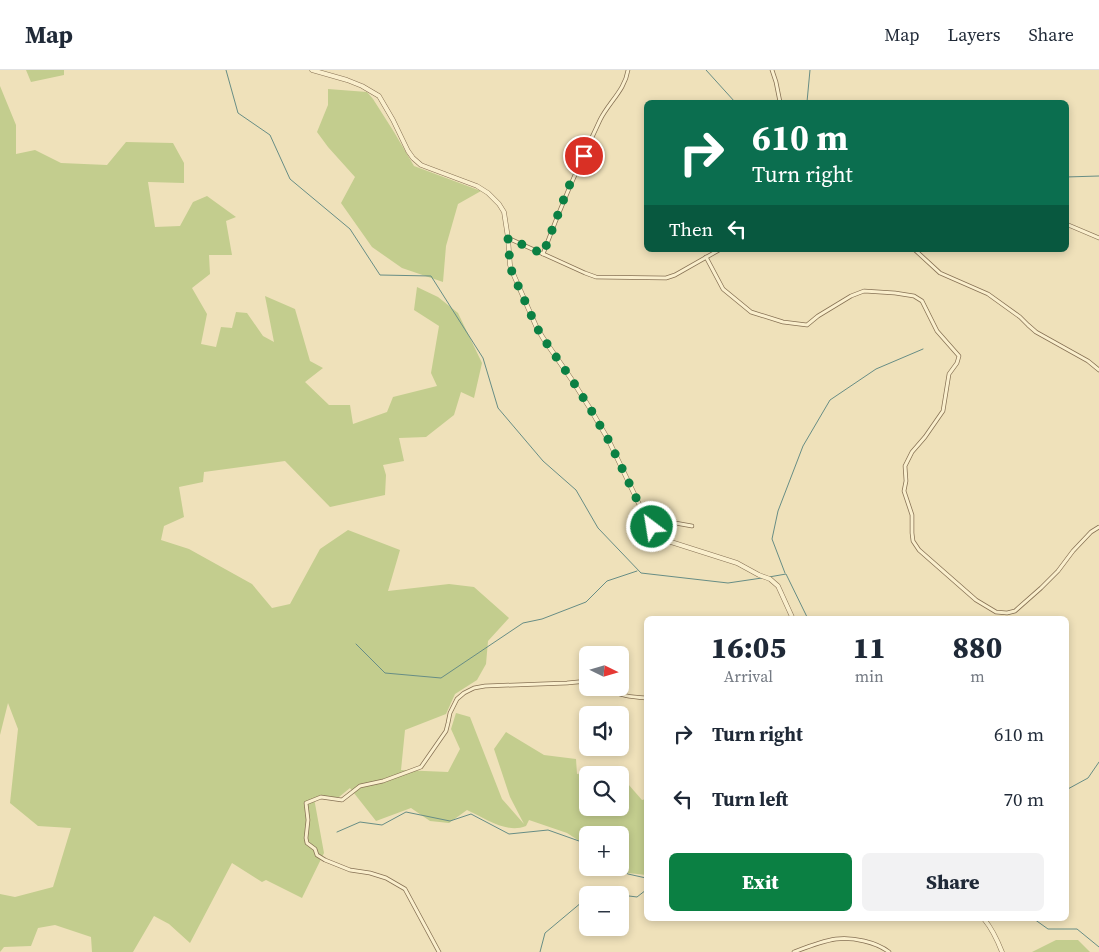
<!DOCTYPE html>
<html lang="en">
<head>
<meta charset="utf-8">
<style>
	body { margin:0; font-family:"Source Serif 4",serif; background:#f2f2f3; color:#1f2937; height:100vh; display:flex; flex-direction:column; font-size:19px; white-space:nowrap }
	* { box-sizing:border-box; margin:0 }
	p { font-size:16px; color:#747a83 }
	.icon { flex:none; width:28px; height:28px; fill:none; stroke:currentColor; stroke-width:2; stroke-linecap:round; stroke-linejoin:round }
	.map { position:relative; flex:1; overflow:hidden }
	.panel { position:absolute; left:644px; top:546px; width:425px; height:305px; display:flex; flex-direction:column; background:#fff; border-radius:8px; box-shadow:0 2px 8px #0003 }
	.panel>* { flex:none }
	.banner { position:absolute; left:644px; top:30px; width:425px; height:152px; border-radius:8px; box-shadow:0 2px 8px #0003; background:#0b6e4f; color:#fff; overflow:hidden }
	.needle { width:32px; rotate:95deg }
	.fabs { position:absolute; left:579px; top:576px; display:grid; gap:10px }
	.fabs a { display:grid; place-items:center; width:50px; height:50px; border-radius:8px; background:#fff; box-shadow:0 2px 8px #0003; font-size:25px }
	.pin { position:absolute; display:grid; place-items:center; width:42px; height:42px; color:#fff; margin:-21px; border:2px solid #fff; border-radius:50%; box-shadow:0 1px 5px #0007 }
	.me { position:absolute; width:55px; margin:-28px; rotate:329deg; stroke-linejoin:round; filter:drop-shadow(0 0 4px #0008) }
	.turn { display:flex; align-items:center; gap:18px; height:105px; padding:0 25px; font-size:22px }
	.turn .icon { width:65px; height:65px; stroke-width:2.5 }
	.turn b { display:block; font-size:35px; line-height:42px }
	.then { display:flex; align-items:center; height:48px; padding:0 25px; background:#0003; gap:10px; font-size:19px }
	.eta { display:flex; justify-content:space-evenly; align-items:center; height:85px; text-align:center }
	.eta b { font-size:30px; font-weight:800; line-height:35px }
	.cta { display:flex; gap:10px; margin-top:auto; padding:10px 25px }
	.cta a { flex:1; height:58px; border-radius:8px; background:#0b8043; color:#fff; font-size:20px; font-weight:800; line-height:58px; text-align:center }
	.cta a+a { background:#f2f2f3; color:#1f2937 }
	ul { padding:0; list-style:none }
	li { display:flex; align-items:center; gap:15px; height:65px; padding:0 25px }
	li div { flex:1 }
	li b { display:block; font-size:19px }
	li em { font-style:normal }
	header { display:flex; align-items:center; gap:30px; box-sizing:border-box; height:70px; padding:0 25px; background:#fff; border-bottom:1px solid #e0e1e3 }
	header strong { font-size:24px }
	nav { display:flex; gap:28px; margin-inline-start:auto; font-size:18px }
	.map>svg:first-child { display:block }
</style>
</head>
<body>
<header>
<strong>Map</strong>
<nav><a>Map</a><a>Layers</a><a>Share</a></nav>
</header>
<div class="map">
<svg width="1099" height="882" viewBox="0 0 1099 882">
	<rect width="100%" height="100%" fill="#efe1ba"/>
	<g fill="#c3cd8e" fill-rule="evenodd">
		<polygon points="26,0 64,0 64,5 31,12"/>
		<path d="M0 16 16 55V84L35 80 61 93 107 95 126 72 173 73 184 93V113L148 112 155 157 180 156 193 132 207 126 236 147 226 151 232 185H209L210 204 192 218 207 244 201 274 216 277 221 257 232 258 236 242 247 243 263 266 274 272 265 226 295 239 310 291 323 298 305 312 329 335H350L353 354 387 342 393 327 437 316 431 303 439 256 414 240 417 217 438 227 458 243 482 293 474 328 461 322 454 345 426 367 399 368 404 391 383 395 386 405 385 425 330 437 285 391 204 402 203 412 179 417 184 447 164 456 161 470 189 479 252 514 272 538 290 534 320 479 348 460 400 480 388 521 449 514 474 517 509 548 488 571 486 594 477 610 455 624 446 644 405 660 401 700 448 702 460 679 451 659 456 643 470 647 502 729 524 754 510 727 494 679 506 662 544 685 576 689 577 704 614 698 642 730 646 729V805L628 803 619 798 620 765H588L587 776 567 763 529 750 526 756C506 764 485 748 467 740L449 753 430 751 411 738 376 751 350 718 339 727 314 728 324 783 302 828 266 810 262 812 232 793 190 873 169 854 154 846 133 882H92L91 867 55 855 38 858 31 876 4 877 0 882V824L15 827 53 817 71 758 38 756 10 733 18 659 8 633 0 665ZM588 705H620V738H588Z"/>
		<polygon points="328,19 367,22 373,29 394,62 414,96 481,121 458,134 446,176 443,212 402,198 372,177 341,133 355,107 328,77 317,62 328,35"/>
		<polygon points="1056,870 1078,870 1090,882 1032,882"/>
	</g>
	<g fill="none" stroke-linecap="round" stroke-linejoin="round">
		<g stroke="#678d85" stroke-width="1">
			<polyline points="226,0 238,43 270,65 290,109 350,159 380,205 431,206 483,288 498,338 543,391 576,420 598,458 641,503 728,513 762,508"/>
			<polyline points="706,0 735,32"/>
			<polyline points="807,32 810,0"/>
			<polyline points="1066,107 1099,106"/>
			<polyline points="785,503 772,469 778,441 803,376 830,330 876,299 923,279"/>
			<polyline points="769,507 786,504 808,549"/>
			<polyline points="356,574 385,603 441,608 523,553 542,549 586,532 607,511 637,501"/>
			<polyline points="1066,720 1088,708 1099,692"/>
			<polyline points="337,762 360,752 382,755 406,742 450,751 471,744 509,764 548,760 579,771 588,777"/>
			<polyline points="616,798 628,804 646,808"/>
			<polyline points="589,825 591,824 609,824 619,825"/>
			<polyline points="621,825 637,827 646,820"/>
			<polyline points="1034,849 1048,859 1077,859 1099,877"/>
			<polyline points="540,882 545,863 588,827"/>
		</g>
		<g stroke="#867154" stroke-width="4.5">
			<g id="minor">
				<polyline points="772,0 776,12 780,32"/>
				<polyline points="1066,154 1099,168"/>
				<polyline points="508,168 585,203 596,207 666,208 675,205 719,180"/>
				<polyline points="915,180 940,203 988,224 1020,247 1028,255 1036,262 1088,291 1099,300"/>
				<path d="M543 184C560 138 579 94 600 50 609 32 625 20 628 0"/>
				<polyline points="706,187 723,219 751,242 783,252 807,255 818,246 851,226 864,221 895,223 914,226 922,231 937,261 959,286 957,293 949,304 943,341 925,367 912,382 905,396 906,411 904,421 912,445 912,463 913,471 919,480 976,530 996,542 1007,543 1015,541 1041,518 1058,501 1073,481 1091,462 1099,457"/>
				<polyline points="647,448 692,456"/>
				<path d="M607 618C620 626 631 627 646 628"/>
				<polyline points="439,882 405,819 386,808 370,803 350,800 325,790 317,785 315,779 307,773 306,768 308,750 306,733 321,727 342,730 360,716 383,711 421,697 446,661 448,653 450,643 457,629 464,623 474,618 485,616 567,613 588,611"/>
				<path d="M794 882C807 877 822 871 836 869 853 867 876 872 889 882"/>
			</g>
		</g>
		<g stroke="#867154" stroke-width="5">
			<g id="tertiary">
				<polyline points="312,0 347,10 362,16 379,26 393,50 408,81 413,88 421,95 477,116 488,123 499,134 504,142 508,168 510,195 512,201 536,256 543,268 572,310 591,340 609,371 640,436 652,457 662,467 671,472 737,493 759,505 770,509 778,516 793,549"/>
				<path d="M984 849C993 860 997 869 1002 882"/>
			</g>
		</g>
		<use href="#minor" stroke="#faefcd" stroke-width="3"/>
		<use href="#tertiary" stroke="#faefcd" stroke-width="4"/>
	</g>
	<g fill="none" stroke-linecap="round" stroke-linejoin="round">
		<polyline stroke="#0b8043" stroke-width="9" stroke-dasharray="0 16.2" points="584,86 568,118 543,184 508,168 510,195 512,202 536,256 543,268 572,310 591,340 609,371 640,436 652,457"/>
	</g>
</svg>
<div class="fabs">
<a><svg class="needle" viewBox="-14 -14 28 28"><path d="M0-13l5 13h-10z" fill="#e53935"/><path d="M0 13l5-13h-10z" fill="#747a83"/></svg></a>
<a><svg class="icon" aria-label="sound" viewBox="0 0 24 24"><path d="M4 9h4l5-4v14l-5-4H4zM17 9q2 3 0 6"/></svg></a>
<a><svg class="icon" aria-label="search" viewBox="0 0 24 24"><circle cx="10" cy="10" r="6"/><path d="M15 15l6 6"/></svg></a>
<a>+</a>
<a>−</a>
</div>
<div class="pin" style="left:584px;top:86px;background:#d93025"><svg class="icon" aria-label="arrive" viewBox="0 0 24 24"><path d="M6 21V4h12l-3 4 3 4H6"/></svg></div>
<svg class="me" style="left:652px;top:457px" viewBox="-20 -20 40 40"><circle r="17" fill="#0b8043" stroke="#fff" stroke-width="3"/><path d="M0-11L8 9 0 5-8 9z" fill="#fff"/></svg>
<div class="banner">
<div class="turn"><svg class="icon" aria-label="right" viewBox="0 0 24 24"><path d="M7 20v-9h11M14 6l5 5-5 5"/></svg><div><b>610 m</b>Turn right</div></div>
<div class="then">Then<svg class="icon" aria-label="left" viewBox="0 0 24 24"><path d="M17 20v-9H6M10 6l-5 5 5 5"/></svg></div>
</div>
<section class="panel">
<div class="eta">
<div><b>16:05</b><p>Arrival</p></div>
<div><b>11</b><p>min</p></div>
<div><b>880</b><p>m</p></div>
</div>
<ul>
<li><svg class="icon" aria-label="right" viewBox="0 0 24 24"><path d="M7 20v-9h11M14 6l5 5-5 5"/></svg><div><b>Turn right</b></div><em>610 m</em></li>
<li><svg class="icon" aria-label="left" viewBox="0 0 24 24"><path d="M17 20v-9H6M10 6l-5 5 5 5"/></svg><div><b>Turn left</b></div><em>70 m</em></li>
</ul>
<div class="cta"><a>Exit</a><a>Share</a></div>
</section>
</div>
</body>
</html>
